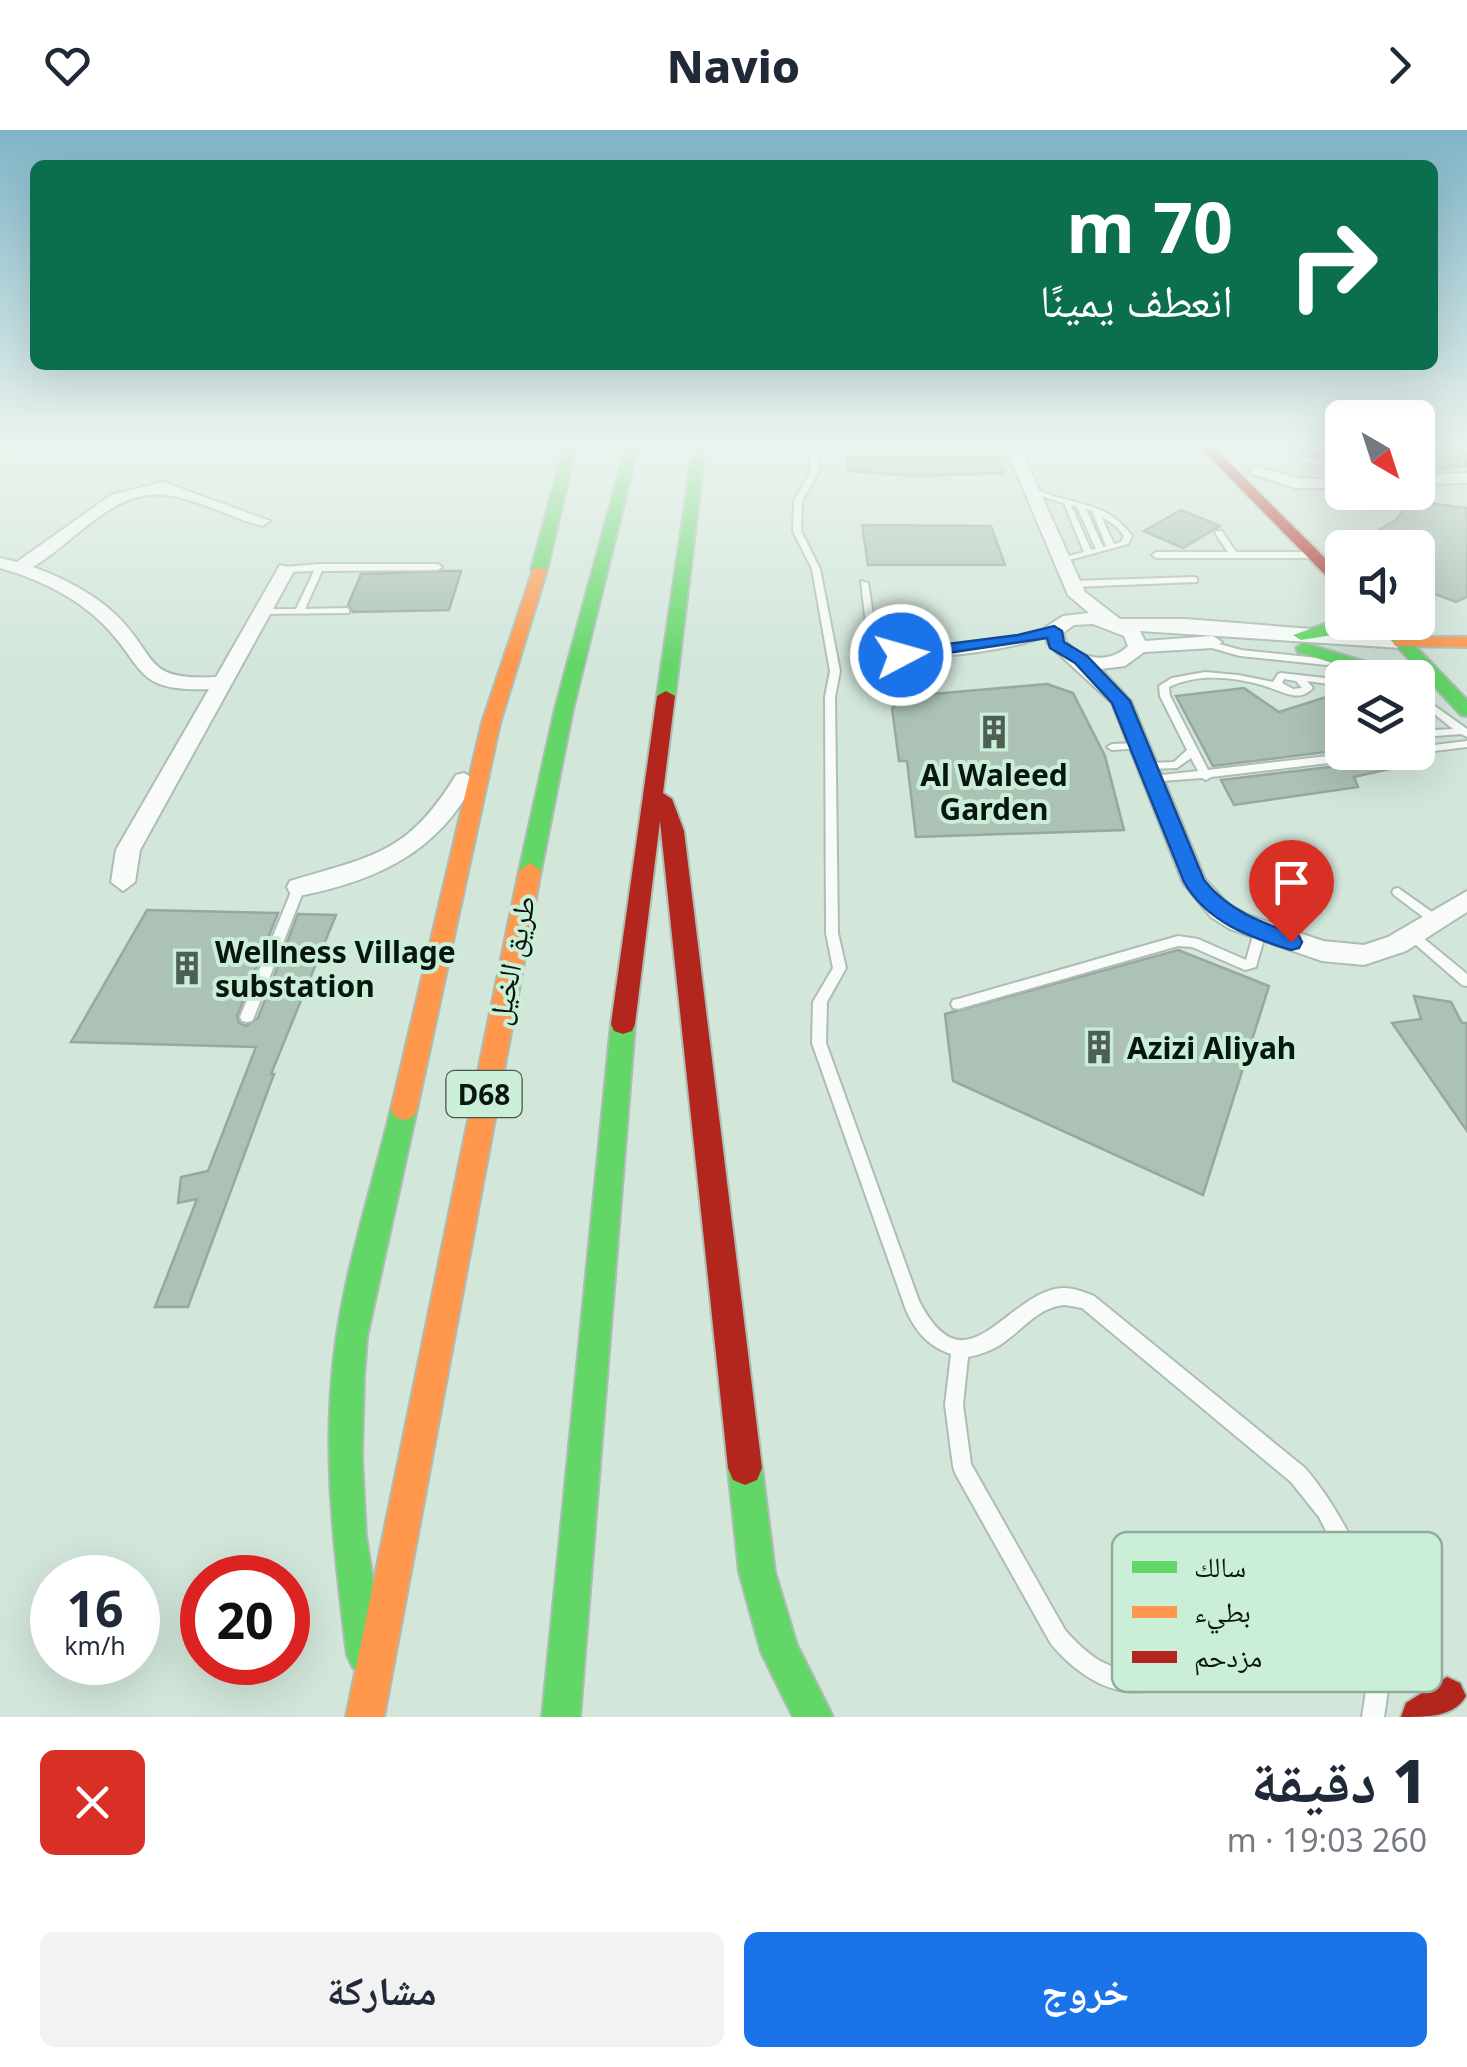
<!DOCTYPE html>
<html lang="ar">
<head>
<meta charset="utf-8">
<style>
	body { margin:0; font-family:"Noto Sans","Noto Naskh Arabic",sans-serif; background:#f2f2f3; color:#1f2937; direction:rtl; height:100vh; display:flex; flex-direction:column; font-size:38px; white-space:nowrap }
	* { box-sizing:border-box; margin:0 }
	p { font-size:32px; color:#747a83 }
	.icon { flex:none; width:55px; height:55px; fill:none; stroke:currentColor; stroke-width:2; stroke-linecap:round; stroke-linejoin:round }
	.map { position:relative; height:1587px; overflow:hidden; direction:ltr }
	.details { display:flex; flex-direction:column; background:#fff; flex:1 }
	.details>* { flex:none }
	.banner { position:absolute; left:30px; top:30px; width:1408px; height:210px; border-radius:15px; box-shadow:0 10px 40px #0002; direction:rtl; background:#0b6e4f; color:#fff; overflow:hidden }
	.needle { width:65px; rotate:141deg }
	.buttons { position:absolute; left:1325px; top:270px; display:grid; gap:20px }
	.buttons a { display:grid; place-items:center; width:110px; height:110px; border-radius:15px; background:#fff; box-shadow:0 10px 40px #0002; font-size:50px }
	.speed { position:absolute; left:30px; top:1425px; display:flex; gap:20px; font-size:50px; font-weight:700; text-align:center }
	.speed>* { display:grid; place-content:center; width:130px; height:130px; border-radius:50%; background:#fff; box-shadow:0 10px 40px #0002; line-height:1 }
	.speed small { font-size:25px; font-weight:400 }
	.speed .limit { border:15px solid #d22; background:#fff; color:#111 }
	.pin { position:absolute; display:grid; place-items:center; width:85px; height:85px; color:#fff; margin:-102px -42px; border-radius:50% 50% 50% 0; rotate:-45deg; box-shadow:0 0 10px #0007 }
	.pin .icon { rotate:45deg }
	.me { position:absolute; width:110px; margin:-55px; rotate:84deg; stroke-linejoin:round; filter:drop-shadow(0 0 8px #0008) }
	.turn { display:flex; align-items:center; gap:35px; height:210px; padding:0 40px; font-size:45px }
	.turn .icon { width:130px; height:130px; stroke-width:2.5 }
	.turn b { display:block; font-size:70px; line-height:85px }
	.round { display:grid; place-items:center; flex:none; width:105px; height:105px; border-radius:15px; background:#f2f2f3 }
	.headline { display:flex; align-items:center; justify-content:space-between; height:170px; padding:0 40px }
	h1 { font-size:60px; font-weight:800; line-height:75px }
	.primary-button { display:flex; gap:20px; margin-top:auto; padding:20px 40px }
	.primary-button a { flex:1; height:115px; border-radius:15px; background:#1a73e8; color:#fff; font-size:40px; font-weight:800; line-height:115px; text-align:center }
	.primary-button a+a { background:#f2f2f3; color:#1f2937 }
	header { display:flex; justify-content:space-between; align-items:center; height:130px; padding:0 40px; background:#fff; font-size:45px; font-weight:800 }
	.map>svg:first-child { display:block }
</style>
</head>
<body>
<header><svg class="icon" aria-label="forward" viewBox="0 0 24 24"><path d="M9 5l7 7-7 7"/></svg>Navio<svg class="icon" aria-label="heart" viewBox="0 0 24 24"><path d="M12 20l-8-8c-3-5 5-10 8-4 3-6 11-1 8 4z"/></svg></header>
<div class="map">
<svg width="1467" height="1587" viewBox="0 0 1467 1587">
	<rect width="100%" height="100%" fill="#d2e6da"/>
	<g fill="#abc2b5" stroke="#99a89f" stroke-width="2.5">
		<polygon points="846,313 992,313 1004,343 916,346 848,341"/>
		<polygon points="1273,313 1342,313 1342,334"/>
		<polygon points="1418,313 1452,313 1467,321 1467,336 1418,341"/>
		<polygon points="1400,369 1467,378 1467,467 1456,472 1418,458 1418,418 1347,418 1396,390 1402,382"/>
		<polygon points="1181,380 1220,396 1183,418 1144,401"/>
		<polygon points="862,395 991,396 1005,435 868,435"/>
		<polygon points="443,441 461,441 449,480 353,482 348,475 361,444"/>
		<polygon points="1047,554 1073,563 1105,626 1124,700 916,707 907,631 899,631 892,578 909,566"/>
		<polygon points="1244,558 1279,582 1342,562 1342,620 1213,636 1176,566"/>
		<polygon points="1405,622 1430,625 1430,630 1354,647 1358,657 1234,675 1221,650 1396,629"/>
		<polygon points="147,780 278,783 237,886 239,893 246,896 258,888 298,784 336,785 271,944 274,944 188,1177 155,1177 197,1069 178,1073 181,1047 208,1041 256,917 71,912"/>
		<polygon points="1178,820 1269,856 1203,1065 953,951 945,884"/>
		<polygon points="1414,866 1451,872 1462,893 1467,893 1467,1001 1392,893 1421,889"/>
	</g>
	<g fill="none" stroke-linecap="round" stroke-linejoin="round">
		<g stroke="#aebdb4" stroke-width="4">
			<g id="lane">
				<path d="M809 313H816L819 341 802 371 801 401 820 439 840 541 835 567 838 803 846 838 827 872 826 913 919 1171C965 1260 1002 1171 1055 1159 1069 1156 1081 1161 1094 1166L1305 1338C1344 1383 1383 1464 1389 1524 1391 1545 1387 1566 1384 1587H1362C1373 1527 1366 1492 1343 1436L1162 1556C1119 1574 1078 1546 1051 1514L955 1343 953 1336 945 1275 951 1224C928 1216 916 1202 906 1180L812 913 813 872 833 838 826 803 825 567 830 541 812 439 793 401 794 371 811 341ZM1065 1175 1082 1178 1291 1352 1319 1387 1335 1419 1151 1539C1112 1545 1090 1528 1065 1500L971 1334 963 1275 968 1227C979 1225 990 1221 1000 1215 1022 1201 1037 1177 1065 1175Z"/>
				<polygon points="1251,313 1261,313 1342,338 1342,342"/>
				<path d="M1028 358C1039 360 1049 365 1060 368 1091 376 1112 379 1132 406L1128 414 1058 433V429L1084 422 1064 373 1028 362ZM1071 375 1077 377 1096 419 1091 420ZM1086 379 1092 381 1106 416 1103 417ZM1101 386 1117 397 1124 406 1121 412 1114 414Z"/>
				<polygon points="1216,401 1222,401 1236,422 1314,422 1318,425 1314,428 1156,428 1152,425 1156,422 1228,422 1215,403"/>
				<polygon points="320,434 438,434 442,437 438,440 322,441 305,479 346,478 349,479 349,483 259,484 257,482 262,479 296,479 314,441 286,442 283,441 283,437"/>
				<polygon points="1194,447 1197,448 1197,452 1072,457 1068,454 1072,451"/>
				<path d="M861 451 868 453 877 510C879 511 889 517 891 518 930 532 1013 509 1053 498L1058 501C1024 519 926 533 888 523 881 520 874 516 868 511Z"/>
				<polygon points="1201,509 1241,520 1327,529 1332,532 1327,535 1240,526 1198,514 1198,510"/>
				<path d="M1205 542 1238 545 1273 552 1278 544 1281 543 1342 550V556L1307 551 1313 558C1307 564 1301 567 1292 565 1282 563 1272 558 1262 555 1233 547 1197 543 1169 557L1170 566 1208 640 1362 622H1401L1396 625 1211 647 1206 650 1202 648 1149 652 1148 650 1149 648 1153 646 1198 641 1191 628 1177 638 1148 639 1143 636 1148 633 1174 632 1187 620 1160 566 1159 556 1172 548ZM1284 549 1296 551 1302 558 1293 559 1282 553Z"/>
				<polygon points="1418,564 1467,599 1467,607 1461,604 1435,606 1418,600 1418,594 1436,600 1453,599 1418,571"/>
				<polygon points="1467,611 1467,617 1418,623 1415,622 1418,622 1418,617"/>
				<polygon points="1140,613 1144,614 1144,618 1112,620 1107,617 1112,614"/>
				<polygon points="299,753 305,757 254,887 252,891 247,892 242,891 240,887 293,757"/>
				<polygon points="1398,758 1439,787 1441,790 1439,793 1431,793 1394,765 1392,762 1394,759"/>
				<polygon points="1260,797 1264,799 1266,802 1257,833 1256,837 1245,840 1192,817 1178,816 958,879 953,878 951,874 953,870 958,869 1178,806 1198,809 1246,830 1254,802 1256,799"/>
				<polygon points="1412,800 1416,802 1467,844 1467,856 1462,855 1408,808 1406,805 1408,802"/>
			</g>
		</g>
		<g stroke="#aebdb4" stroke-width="4">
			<g id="street">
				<path d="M1004 313H1018L1085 462 1120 489H1185L1401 506 1410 512 1401 518 1140 501 1145 511 1213 506 1222 512 1213 518 1144 522 1125 536 1101 539 1131 571 1205 749 1229 775 1248 785 1323 811 1364 815 1388 807 1467 761V782L1406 821 1364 835 1322 831 1230 799 1211 787 1183 753 1112 573 1047 513 1046 497 1063 486 1089 483 1068 465ZM1093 494 1124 506 1128 516C1110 534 1082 530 1066 512L1063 503 1074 495Z"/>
				<polygon points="1256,337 1297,348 1342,350 1342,358 1296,358 1251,344 1249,341"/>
				<polygon points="1467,343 1467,353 1418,354 1418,345"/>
				<path d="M163 352 270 391 262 396C232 388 204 372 173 366 116 354 77 411 33 437 63 448 93 463 116 485 159 527 142 551 216 547L280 435 295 439 140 720 135 752 123 761 111 752 116 720 209 559C133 562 146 537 103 494 75 466 38 449 0 438V428L17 432 111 365Z"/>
				<path d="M464 643 475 650C439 722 376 751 299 766L290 763 287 757 290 751C373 726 408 724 456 645Z"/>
			</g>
		</g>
		<g stroke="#aebdb4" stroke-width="4">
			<g id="fast">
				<polygon points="565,313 577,313 547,440 539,445 531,440"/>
				<polygon points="627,313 639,313 573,579 541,741 530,749 519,741 555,579"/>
				<polygon points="694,313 706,313 675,566 666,571 657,566"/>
				<polygon points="1342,488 1342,492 1354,492 1333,505 1301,510 1293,505"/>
				<polygon points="1374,492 1392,492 1467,570 1467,586 1461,585"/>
				<polygon points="1304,513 1405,544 1407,548 1379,548 1298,522 1296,518"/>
				<polygon points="623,884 632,887 635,894 580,1587 542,1587 611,894 614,887"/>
				<path d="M404 968 413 971 417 979 367 1207 364 1247 362 1327 366 1406 385 1525 379 1538 366 1544 353 1538 347 1525C334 1420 321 1317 336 1211 346 1137 373 1053 391 979L395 971Z"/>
				<polygon points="745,1321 757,1326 762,1338 775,1442 797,1515 833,1587 793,1587 761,1522 739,1442 728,1338 733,1326"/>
			</g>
		</g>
		<g stroke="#aebdb4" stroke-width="4">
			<g id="slow">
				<polygon points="3,313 17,313 0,325"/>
				<polygon points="534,437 547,440 500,593 417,979 413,987 404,990 395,987 391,979 482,593"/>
				<polygon points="1401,507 1467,507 1467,517 1395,516 1393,512"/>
				<polygon points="530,733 541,741 384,1587 346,1587 519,741"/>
			</g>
		</g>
		<g stroke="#aebdb4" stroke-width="4">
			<g id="jam">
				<polygon points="1196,313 1209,313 1342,445 1342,458 1336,456"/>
				<polygon points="666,561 675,566 663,663 672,669 684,701 762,1338 757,1350 745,1355 733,1350 728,1338 660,691 635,894 632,901 623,904 614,901 611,894 657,566"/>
				<path d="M1447 1547 1460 1553 1466 1566C1454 1587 1428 1587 1401 1587L1406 1573Z"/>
			</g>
		</g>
		<use href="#lane" fill="#f8fbf9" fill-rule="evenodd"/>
		<use href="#street" fill="#f8fbf9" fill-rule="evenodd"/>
		<use href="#fast" fill="#63d668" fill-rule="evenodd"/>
		<use href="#slow" fill="#ff974d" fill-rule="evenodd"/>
		<use href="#jam" fill="#b3261e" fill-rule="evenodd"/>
	</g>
	<linearGradient id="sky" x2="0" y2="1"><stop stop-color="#7eb5c8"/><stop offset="0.59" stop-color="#ebf4ee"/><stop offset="1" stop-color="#ebf4ee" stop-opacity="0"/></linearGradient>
	<rect width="1467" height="535" fill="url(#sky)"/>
	<path fill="#1a73e8" stroke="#114b97" stroke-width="2.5" d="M1054 496 1062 501 1064 512 1087 526 1130 571 1204 750C1228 781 1263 793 1299 806L1302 812 1299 818 1291 820C1249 807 1207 792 1184 752L1112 573 1075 533 1050 518 1047 508 901 530 893 525 901 520 1018 505Z"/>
	<defs>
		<g id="building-bare" transform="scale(2.7)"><path d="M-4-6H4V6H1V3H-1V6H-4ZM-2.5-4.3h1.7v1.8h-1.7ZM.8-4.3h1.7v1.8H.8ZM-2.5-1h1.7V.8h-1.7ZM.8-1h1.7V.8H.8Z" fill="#4f5f56" stroke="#caeed8" stroke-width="2.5" paint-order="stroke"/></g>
	</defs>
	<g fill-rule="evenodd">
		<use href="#building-bare" x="994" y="602"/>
		<use href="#building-bare" x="187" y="838"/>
		<use href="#building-bare" x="1099" y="917"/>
	</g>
	<g text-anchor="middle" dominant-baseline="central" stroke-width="8" stroke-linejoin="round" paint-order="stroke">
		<rect fill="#caeed8" stroke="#43574b" stroke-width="2.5" x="446.5" y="941" width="75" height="46" rx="8"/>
		<g font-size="28" font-weight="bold" fill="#09160f">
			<text x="484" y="964">D68</text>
		</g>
		<g font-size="30" font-weight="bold" fill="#09160f" stroke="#caeed8" text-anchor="start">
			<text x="994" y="644" text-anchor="middle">Al Waleed<tspan x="994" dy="34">Garden</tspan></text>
			<text x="215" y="821">Wellness Village<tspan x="215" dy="34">substation</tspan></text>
			<text x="1127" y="917">Azizi Aliyah</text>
		</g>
		<g font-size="30" fill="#09160f" stroke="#caeed8">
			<text transform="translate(511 830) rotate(-78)">طريق الخيل</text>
		</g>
	</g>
	<rect x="1112" y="1402" width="330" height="160" rx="15" fill="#caeed8" stroke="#90ad9c" stroke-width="2.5"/>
	<rect x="1132" y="1431" width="45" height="12" fill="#63d668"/>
	<rect x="1132" y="1476" width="45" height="12" fill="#ff974d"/>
	<rect x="1132" y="1521" width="45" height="12" fill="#b3261e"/>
	<g font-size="28" fill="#09160f">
		<text x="1194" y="1447">سالك</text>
		<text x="1194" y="1492">بطيء</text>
		<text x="1194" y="1537">مزدحم</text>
	</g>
</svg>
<div class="buttons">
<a><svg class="needle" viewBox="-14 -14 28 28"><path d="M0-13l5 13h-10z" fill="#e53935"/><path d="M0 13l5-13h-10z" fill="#747a83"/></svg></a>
<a><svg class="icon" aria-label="sound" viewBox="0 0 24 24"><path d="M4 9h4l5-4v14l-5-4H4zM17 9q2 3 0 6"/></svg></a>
<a><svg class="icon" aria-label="layers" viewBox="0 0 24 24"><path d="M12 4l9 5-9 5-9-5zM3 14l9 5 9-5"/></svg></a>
</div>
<div class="speed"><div>16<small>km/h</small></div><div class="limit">20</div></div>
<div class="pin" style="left:1291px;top:812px;background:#d93025"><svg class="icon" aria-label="arrive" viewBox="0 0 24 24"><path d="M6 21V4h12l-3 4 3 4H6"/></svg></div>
<svg class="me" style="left:901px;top:525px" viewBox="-20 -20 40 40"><circle r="17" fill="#1a73e8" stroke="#fff" stroke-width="3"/><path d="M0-11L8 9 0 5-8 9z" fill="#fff"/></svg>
<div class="banner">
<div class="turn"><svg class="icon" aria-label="right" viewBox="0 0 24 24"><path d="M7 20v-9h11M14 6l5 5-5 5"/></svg><div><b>70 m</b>انعطف يمينًا</div></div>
</div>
</div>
<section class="details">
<div class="headline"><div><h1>1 دقيقة</h1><p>260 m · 19:03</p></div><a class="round" style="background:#d93025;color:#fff"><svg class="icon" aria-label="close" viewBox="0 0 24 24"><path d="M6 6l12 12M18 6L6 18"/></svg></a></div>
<div class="primary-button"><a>خروج</a><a>مشاركة</a></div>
</section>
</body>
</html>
